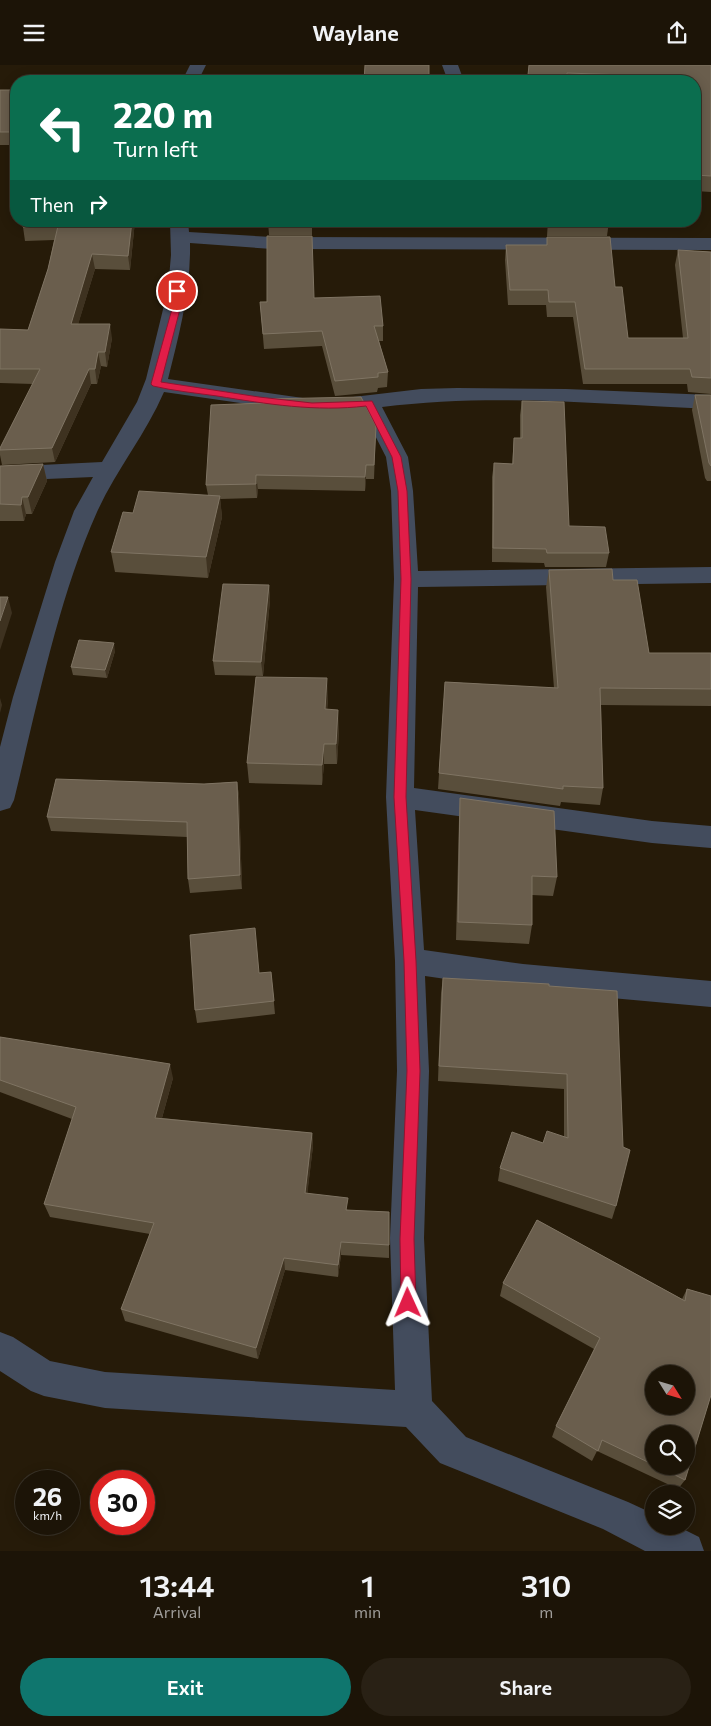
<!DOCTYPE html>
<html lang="en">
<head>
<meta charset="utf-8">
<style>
	body { margin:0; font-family:Commissioner,sans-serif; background:#292115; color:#f1f3f6; height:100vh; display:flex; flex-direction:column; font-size:19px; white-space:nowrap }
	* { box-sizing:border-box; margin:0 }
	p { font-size:16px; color:#a09e9b }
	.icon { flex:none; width:28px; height:28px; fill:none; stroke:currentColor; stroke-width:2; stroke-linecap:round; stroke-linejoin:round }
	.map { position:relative; height:1486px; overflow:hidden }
	.side { display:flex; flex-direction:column; background:#1c1407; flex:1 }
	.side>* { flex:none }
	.banner { position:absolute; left:10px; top:10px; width:691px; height:152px; border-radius:20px; box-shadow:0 2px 12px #0003,0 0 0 1px #3a3328; background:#0b6e4f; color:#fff; overflow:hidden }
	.needle { width:32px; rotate:127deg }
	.buttons { position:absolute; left:645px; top:1300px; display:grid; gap:10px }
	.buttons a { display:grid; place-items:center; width:50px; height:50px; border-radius:50%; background:#1c1407; box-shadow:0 2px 12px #0003,0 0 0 1px #3a3328; font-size:25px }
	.speed { position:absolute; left:15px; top:1405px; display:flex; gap:10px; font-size:25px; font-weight:700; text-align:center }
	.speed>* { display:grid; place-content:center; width:65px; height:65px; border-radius:50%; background:#1c1407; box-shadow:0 2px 12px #0003,0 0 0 1px #3a3328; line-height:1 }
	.speed small { font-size:12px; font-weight:400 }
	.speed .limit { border:8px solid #d22; background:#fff; color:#111 }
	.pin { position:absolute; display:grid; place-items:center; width:42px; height:42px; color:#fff; margin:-21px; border:2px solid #fff; border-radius:50%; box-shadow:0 1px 5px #0007 }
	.me { position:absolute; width:55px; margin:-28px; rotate:359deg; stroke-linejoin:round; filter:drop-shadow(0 0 4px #0008) }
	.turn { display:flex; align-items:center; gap:18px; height:105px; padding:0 20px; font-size:22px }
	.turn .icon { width:65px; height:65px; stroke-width:2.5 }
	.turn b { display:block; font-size:35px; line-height:42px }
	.then { display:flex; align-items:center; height:48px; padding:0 20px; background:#0003; gap:10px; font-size:19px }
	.eta { display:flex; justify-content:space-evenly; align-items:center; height:85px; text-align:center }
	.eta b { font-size:30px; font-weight:600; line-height:35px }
	.primary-button { display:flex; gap:10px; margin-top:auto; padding:10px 20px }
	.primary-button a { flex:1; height:58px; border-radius:30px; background:#0f766e; color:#fff; font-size:20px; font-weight:600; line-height:58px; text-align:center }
	.primary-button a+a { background:#292115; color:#f1f3f6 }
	header { display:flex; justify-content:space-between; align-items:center; height:65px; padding:0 20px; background:#1c1407; font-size:22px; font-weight:600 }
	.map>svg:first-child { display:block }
</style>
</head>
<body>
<header><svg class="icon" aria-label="menu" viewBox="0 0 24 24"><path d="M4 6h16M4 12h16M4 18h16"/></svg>Waylane<svg class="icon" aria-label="share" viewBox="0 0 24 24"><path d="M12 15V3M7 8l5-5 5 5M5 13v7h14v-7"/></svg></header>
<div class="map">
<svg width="711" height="1486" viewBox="0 0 711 1486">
	<rect width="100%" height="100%" fill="#261b09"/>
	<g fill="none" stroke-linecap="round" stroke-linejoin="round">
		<g fill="#434c5d" fill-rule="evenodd">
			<polygon points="190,0 206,0 198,16 182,16"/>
			<polygon points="442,0 458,0 464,16 448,16"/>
			<path d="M170 156H188L189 167 272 172 711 173V185L272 184 190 178C191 225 179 270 168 314L303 333 311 335 314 340 311 345 303 347 164 327C146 369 116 405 97 447 58 534 37 641 14 735L10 743 0 746V682L13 632 55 497 74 446 93 412 0 416V402L102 397 137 337 146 314 168 224 171 190Z"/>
			<path d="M457 323 566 324 711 330V344C602 339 491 328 382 342L408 392 413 426 418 506 711 502V518L418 522 414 723 652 756 711 761V783L652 778 415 745 424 885 523 899 711 916V942L523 925 425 911 429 1006 424 1173 432 1336 466 1372 628 1437 654 1449V1461H677L699 1472 704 1486H645L603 1464 440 1398 406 1362 105 1343 44 1331 31 1326 0 1306V1267L13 1272 50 1296 105 1307 395 1325 390 1173 397 1006 395 896 386 732 394 514 391 426 386 392 362 345 345 344 342 339 345 334 353 332 421 324Z"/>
		</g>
	</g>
	<g fill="#594e3b" fill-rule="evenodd">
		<polygon points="529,0 711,0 711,127 695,126 695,16 527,16"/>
		<rect x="0" y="25" width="16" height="55"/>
		<polygon points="24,156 135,156 130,205 95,204 78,259 112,273 107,302 101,301 97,319 91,319 55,397 2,400 0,390 0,383 33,319 0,318 0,264 28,265 48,204 54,175 25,176 23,162"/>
		<polygon points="268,156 312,156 312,170 269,170"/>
		<polygon points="548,156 609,156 607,171 547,171"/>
		<polygon points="612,156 632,156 632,157"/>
		<polygon points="506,180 615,222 628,273 683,273 675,200 678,185 711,187 711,329 688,327 687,319 583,319 573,252 547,252 546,240 508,240 505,195"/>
		<polygon points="314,233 383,261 383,276 379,276 388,307 387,322 378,323 377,327 335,331 322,281 264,284 260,237"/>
		<polygon points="695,330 711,330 711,416 707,416 705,413 692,345"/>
		<polygon points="522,336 569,461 609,488 606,502 545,502 544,498 492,497 492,412 494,398 512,399 514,373 520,373 520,350"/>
		<polygon points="376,361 374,414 366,414 365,426 258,424 257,433 220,434 222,452 208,513 115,507 111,487 133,448 208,430 206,420"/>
		<polygon points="43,399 47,416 32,449 26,449 24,456 0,456 0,401"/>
		<polygon points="549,505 613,515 649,588 711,588 711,641 601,640 603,723 600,740 561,737 560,741 438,724 445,617 554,623 546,522"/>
		<polygon points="269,520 270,535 263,611 215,610 213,596"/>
		<polygon points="115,586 107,613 73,610 71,602"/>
		<polygon points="328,634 327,644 339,665 337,699 324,699 322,720 249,718 247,698"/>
		<polygon points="237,717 239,731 242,824 190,828 188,814 187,772 51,766 47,752 204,719"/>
		<polygon points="460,733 557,812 553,831 532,830 532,860 529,879 456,875 459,753"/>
		<polygon points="271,907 275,949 197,958 195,945"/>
		<polygon points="443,913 549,921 616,1141 612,1154 498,1116 500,1103 543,1078 564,1071 564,1024 438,1016 441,928"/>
		<polygon points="0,972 173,1013 162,1053 312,1068 313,1081 307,1129 348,1145 389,1180 389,1193 341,1190 338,1212 285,1205 258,1294 125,1256 121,1244 150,1169 50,1152 44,1139 72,1054 0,1027"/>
		<path d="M537 1155 682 1234 687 1224 711 1231V1330L685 1415 678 1424 597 1386 592 1396 552 1372 556 1361 594 1284 500 1231 503 1218ZM654 1309H686V1341H654ZM654 1369H686V1401H654Z"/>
	</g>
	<g fill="#3e3220">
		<polygon points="132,156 135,156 130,205 128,191"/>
		<polygon points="92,189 95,204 74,273 71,259"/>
		<polygon points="110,259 112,273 107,302 105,287"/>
		<polygon points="98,287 101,301 97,319 95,304"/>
		<polygon points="89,304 91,319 55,397 52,383"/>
		<polygon points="43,399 47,416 32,449 28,432"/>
		<polygon points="366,400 366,414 365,426 365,412"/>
		<polygon points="256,410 258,424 257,433 256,419"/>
		<polygon points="220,431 222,452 208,513 206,492"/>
		<polygon points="22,432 26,449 24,456 21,440"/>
		<polygon points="269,520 270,535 263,611 261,597"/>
		<polygon points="8,532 12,548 0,585 0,556"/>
		<polygon points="114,578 115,586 107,613 105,605"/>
		<polygon points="327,613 328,634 326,665 325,644"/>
		<polygon points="0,633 2,640 0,648"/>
		<polygon points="338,645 339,665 337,699 336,679"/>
		<polygon points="324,679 324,699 322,720 322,700"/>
		<polygon points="237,717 239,731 242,824 240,810"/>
		<polygon points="170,999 173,1013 158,1067 155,1053"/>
		<polygon points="312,1068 313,1081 306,1141 305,1128"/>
		<polygon points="341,1177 341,1190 338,1212 338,1200"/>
		<polygon points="284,1193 285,1205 258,1294 256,1283"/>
	</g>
	<g fill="#6a5e4d" stroke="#7f7463" fill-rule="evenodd">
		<polygon points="365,0 429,0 429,16 364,16"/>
		<polygon points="529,0 711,0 711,111 695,110 695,16 653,16 654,11 567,8 567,12 528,10"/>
		<polygon points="127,14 160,16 125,16"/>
		<rect x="0" y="25" width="16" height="42"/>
		<polygon points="24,156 132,156 128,191 92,189 71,259 110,259 105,287 98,287 95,304 89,304 52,383 0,385 0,383 40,304 0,304 0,264 28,265 48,204 58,161 23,162"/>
		<polygon points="267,171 312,171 314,233 380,231 383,261 374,261 388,307 378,308 378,312 335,316 322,266 263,269 260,237 267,237"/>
		<polygon points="547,172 610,172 615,222 622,222 628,273 688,273 678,185 711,187 711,313 692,312 690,304 585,304 575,237 549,237 548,225 510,225 506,180 547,180"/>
		<polygon points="695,330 711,330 711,401 709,398"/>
		<polygon points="361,332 376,361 374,400 366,400 365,412 256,410 256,419 206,420 211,340 265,338 265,334"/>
		<polygon points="522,336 564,337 569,461 605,462 609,488 547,488 546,484 493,483 494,398 513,399 514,373 522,373"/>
		<polygon points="43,399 28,432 22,432 21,440 0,439 0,401"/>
		<polygon points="139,426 220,431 206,492 111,487 123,447 133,448"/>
		<polygon points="612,504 613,515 637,515 649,588 711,588 711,624 600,623 603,723 563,721 563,724 439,708 445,617 558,623 549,505"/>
		<polygon points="223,519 269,520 261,597 213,596"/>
		<polygon points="0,532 8,532 0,556"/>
		<polygon points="79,575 114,578 105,605 71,602"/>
		<polygon points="256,612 327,613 325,644 338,645 336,679 324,679 322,700 247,698"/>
		<polygon points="56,714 204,719 237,717 240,810 188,814 187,757 47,752"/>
		<polygon points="460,733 554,746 557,812 532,811 532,860 458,857"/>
		<polygon points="255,863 259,908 271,907 274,936 195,945 190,870"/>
		<polygon points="443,913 549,919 549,921 617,926 623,1082 630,1085 616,1141 500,1103 512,1067 543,1078 547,1066 568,1073 567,1009 439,1001"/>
		<polygon points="0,972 170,999 155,1053 312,1068 305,1128 348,1133 346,1145 389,1147 389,1180 341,1177 338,1200 284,1193 256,1283 121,1244 154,1158 44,1139 76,1042 0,1015"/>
		<path d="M537 1155 685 1236 687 1224 711 1231V1330L685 1415 657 1401H686V1369H654V1400L602 1375 598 1386 556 1361 600 1273 503 1218ZM654 1309H686V1341H654Z"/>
	</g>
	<path fill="#e11d48" stroke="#92132f" d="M174 224 181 226 180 244 161 317 259 332 312 338 372 336 401 392 407 426 411 514 406 732 416 896 420 1006 414 1174 416 1238 413 1243 408 1245 403 1243 401 1238 400 1174 407 1006 404 896 394 732 401 514 398 426 392 392 366 341C316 347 267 339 217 331 196 328 174 326 153 321L151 319 172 244Z"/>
</svg>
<div class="buttons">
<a><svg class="needle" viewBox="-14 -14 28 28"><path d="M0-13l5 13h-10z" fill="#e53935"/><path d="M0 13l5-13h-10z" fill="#a09e9b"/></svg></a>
<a><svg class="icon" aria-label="search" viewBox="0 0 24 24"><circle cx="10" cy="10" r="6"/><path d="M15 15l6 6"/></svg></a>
<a><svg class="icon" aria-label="layers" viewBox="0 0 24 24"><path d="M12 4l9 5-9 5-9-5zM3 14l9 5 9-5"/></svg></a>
</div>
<div class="speed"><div>26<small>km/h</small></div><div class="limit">30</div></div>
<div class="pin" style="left:177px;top:226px;background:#d93025"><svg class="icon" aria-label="arrive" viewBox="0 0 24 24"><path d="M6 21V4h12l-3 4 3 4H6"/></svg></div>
<svg class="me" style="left:408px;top:1238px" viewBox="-20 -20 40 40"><path d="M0-17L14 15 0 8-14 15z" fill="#e11d48" stroke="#fff" stroke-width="4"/></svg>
<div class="banner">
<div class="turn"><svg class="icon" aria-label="left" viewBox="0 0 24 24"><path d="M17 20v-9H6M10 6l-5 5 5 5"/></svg><div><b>220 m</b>Turn left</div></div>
<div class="then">Then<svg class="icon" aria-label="right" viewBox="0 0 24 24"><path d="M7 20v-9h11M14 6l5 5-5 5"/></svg></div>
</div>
</div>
<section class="side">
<div class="eta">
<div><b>13:44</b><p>Arrival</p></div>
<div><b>1</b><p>min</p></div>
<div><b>310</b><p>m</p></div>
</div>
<div class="primary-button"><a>Exit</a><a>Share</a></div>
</section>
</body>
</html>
